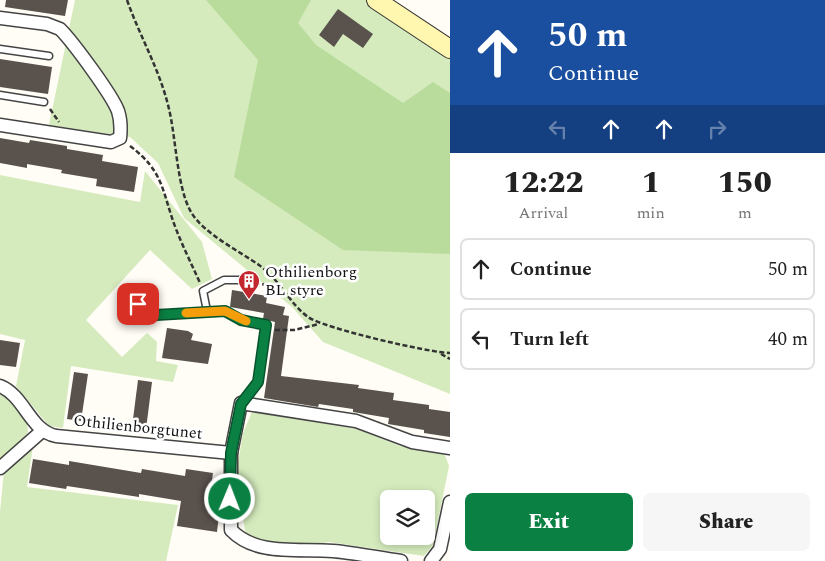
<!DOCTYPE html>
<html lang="en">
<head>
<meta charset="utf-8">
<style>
	body { margin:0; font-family:Spectral,serif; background:#f6f6f6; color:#222; height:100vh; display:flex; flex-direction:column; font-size:19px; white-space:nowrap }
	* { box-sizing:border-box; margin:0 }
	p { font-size:16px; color:#767676 }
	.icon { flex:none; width:28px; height:28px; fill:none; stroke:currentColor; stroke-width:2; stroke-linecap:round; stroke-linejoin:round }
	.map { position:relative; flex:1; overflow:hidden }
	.sheet { display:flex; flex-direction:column; background:#fff; width:375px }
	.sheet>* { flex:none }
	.guide { background:#1a4fa0; color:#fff; overflow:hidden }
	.buttons { position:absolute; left:380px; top:490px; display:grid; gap:10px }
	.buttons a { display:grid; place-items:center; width:55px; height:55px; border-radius:8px; background:#fff; box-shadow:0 2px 8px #0003; font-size:25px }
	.pin { position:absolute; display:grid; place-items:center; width:42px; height:42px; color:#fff; margin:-21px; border-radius:10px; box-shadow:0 2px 8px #0006 }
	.me { position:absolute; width:55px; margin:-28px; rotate:1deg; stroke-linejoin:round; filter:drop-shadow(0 0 4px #0008) }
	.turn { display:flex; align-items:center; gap:18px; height:105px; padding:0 15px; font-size:22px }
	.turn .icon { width:65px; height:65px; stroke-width:2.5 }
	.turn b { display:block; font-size:35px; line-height:42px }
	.lanes { display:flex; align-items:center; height:48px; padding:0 15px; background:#0003; justify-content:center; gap:25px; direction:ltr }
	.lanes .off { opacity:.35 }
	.eta { display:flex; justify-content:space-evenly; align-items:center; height:85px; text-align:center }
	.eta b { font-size:30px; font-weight:800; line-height:35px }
	.button { display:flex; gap:10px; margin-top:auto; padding:10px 15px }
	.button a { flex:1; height:58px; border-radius:8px; background:#0b8043; color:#fff; font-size:20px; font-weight:800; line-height:58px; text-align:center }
	.button a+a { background:#f6f6f6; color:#222 }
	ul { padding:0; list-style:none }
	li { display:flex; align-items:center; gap:15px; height:62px; margin:0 10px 8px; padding:0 5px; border:2px solid #e0e0e0; border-radius:8px }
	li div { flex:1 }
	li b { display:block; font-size:19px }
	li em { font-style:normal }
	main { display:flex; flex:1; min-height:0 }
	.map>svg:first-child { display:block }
</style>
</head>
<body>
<main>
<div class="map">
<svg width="450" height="561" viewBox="0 0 450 561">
	<rect width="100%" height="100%" fill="#fffdf5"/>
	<g fill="#d5ebbd" fill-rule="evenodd">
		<polygon points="75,0 376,0 450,49 450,394 323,342 292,307 184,218 158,163 130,137 49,125"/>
		<polygon points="145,171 202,242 212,279 192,289 150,250 86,320 122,357 147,333 157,342 156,361 178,365 173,382 71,366 63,428 49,426 16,386 25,340 0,334 0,175 140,202"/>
		<path d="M0 394C9 398 14 405 20 413 40 437 18 445 0 461Z"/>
		<path d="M252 412 357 429 400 446 444 453 449 466 433 545 424 556 329 542 296 547 246 536 236 475 243 433ZM389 499H426V536H389Z"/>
		<polygon points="33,446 27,487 178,505 166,561 0,561 0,512 4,471"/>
	</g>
	<polygon fill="#b9dc9c" points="206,0 311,0 298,23 316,45 403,103 433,82 450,93 450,254 343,250 234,177 258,60"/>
	<g fill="#5a524d">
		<polygon points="6,0 68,0 65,16 5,7"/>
		<polygon points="338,9 373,34 363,48 343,34 334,47 319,35"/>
		<polygon points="0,59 52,67 48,94 0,87"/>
		<polygon points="0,138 29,143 30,140 67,146 67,149 103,155 102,161 138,167 134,192 96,186 97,179 61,173 62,170 27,164 27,168 0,163"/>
		<polygon points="232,290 267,296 266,303 285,307 283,315 289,316 281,376 359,385 358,388 394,393 393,400 429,405 429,409 450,412 450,437 424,433 424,430 388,424 389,418 353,412 353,409 319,404 318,407 264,398 275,322 263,319 264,313 230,307"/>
		<polygon points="167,328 188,331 193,334 191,340 212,344 208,364 162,358"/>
		<polygon points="0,340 20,343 16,367 0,365"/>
		<polygon points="74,372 88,374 81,421 67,419"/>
		<polygon points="138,380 152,382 146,429 132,427"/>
		<polygon points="33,459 69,465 69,461 141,473 142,469 185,476 186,469 213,473 212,480 223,481 217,532 177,526 181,501 139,494 139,497 67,486 66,489 29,483"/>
	</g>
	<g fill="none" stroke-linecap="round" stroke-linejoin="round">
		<g stroke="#444" stroke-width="9">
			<g id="lane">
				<polyline points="0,49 49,56"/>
				<polyline points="0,95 44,102"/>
				<polyline points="138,304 156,315 225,311 241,320 266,325 258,383 242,403"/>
				<polyline points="207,311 203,291 224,280 246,280"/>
			</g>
		</g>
		<g stroke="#444" stroke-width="15">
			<g id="street">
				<path d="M0 18 47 24 60 29C73 42 112 95 118 111 121 120 121 129 120 138L111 142 0 125"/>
				<path d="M0 386C25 396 29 430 56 436L231 453 241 403 356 421 412 442 450 448"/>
				<path d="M231 453V530C257 557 300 548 333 551 356 553 379 558 401 561"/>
				<polyline points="0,468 42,431"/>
				<polyline points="431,561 440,549 450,502"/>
			</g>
		</g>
		<g stroke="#333" stroke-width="20">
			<polyline id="secondary" points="376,0 450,49"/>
		</g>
		<g stroke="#333" stroke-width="2.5" stroke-dasharray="5 2.5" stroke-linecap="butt">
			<path d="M127 0C140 37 160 70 169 109 176 138 177 188 191 212 203 233 239 251 259 265 281 281 289 303 308 317 323 328 430 353 450 353"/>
			<polyline points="50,109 59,122"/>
			<path d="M130 146C165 172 162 193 176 229 183 247 192 265 200 283"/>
			<polyline points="255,282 283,290"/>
			<polyline points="275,330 294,330 319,324"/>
			<polyline points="441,354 450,359"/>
		</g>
		<use href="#lane" stroke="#fff" stroke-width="6"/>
		<use href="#street" stroke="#fff" stroke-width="12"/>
		<use href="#secondary" stroke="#fff6b0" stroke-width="18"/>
	</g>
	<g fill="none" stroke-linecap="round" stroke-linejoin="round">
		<g stroke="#07532c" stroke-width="12">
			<polyline id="route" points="138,304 156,315 225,311 241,320 266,325 258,382 241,404 231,453 230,499"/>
		</g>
		<use href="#route" stroke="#0b8043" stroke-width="9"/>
		<polyline stroke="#f59e0b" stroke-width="9" points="186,313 225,311 246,321"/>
	</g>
	<defs>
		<g id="building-pin" transform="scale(1.125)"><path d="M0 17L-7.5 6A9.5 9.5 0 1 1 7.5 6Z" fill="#c4262e" stroke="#fff"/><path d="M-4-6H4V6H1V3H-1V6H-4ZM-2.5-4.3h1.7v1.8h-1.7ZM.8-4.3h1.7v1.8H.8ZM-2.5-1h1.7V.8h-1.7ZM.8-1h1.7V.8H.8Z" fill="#fff"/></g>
	</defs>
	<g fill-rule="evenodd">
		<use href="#building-pin" x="249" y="281"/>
	</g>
	<g text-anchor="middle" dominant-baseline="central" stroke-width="5" stroke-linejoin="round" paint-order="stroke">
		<g font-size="16" fill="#111" stroke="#fff" text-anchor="start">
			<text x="265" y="272">Othilienborg<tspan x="265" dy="18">BL styre</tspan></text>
		</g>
		<g font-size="16" fill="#111" stroke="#fff">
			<text transform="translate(138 427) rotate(6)">Othilienborgtunet</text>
		</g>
	</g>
</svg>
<div class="buttons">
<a><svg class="icon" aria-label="layers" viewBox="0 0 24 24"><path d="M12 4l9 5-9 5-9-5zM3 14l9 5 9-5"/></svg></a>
</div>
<div class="pin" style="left:138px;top:304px;background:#d93025"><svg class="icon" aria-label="arrive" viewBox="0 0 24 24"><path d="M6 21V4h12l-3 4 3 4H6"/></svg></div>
<svg class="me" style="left:230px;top:499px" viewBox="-20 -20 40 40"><circle r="17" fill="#0b8043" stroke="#fff" stroke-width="3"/><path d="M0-11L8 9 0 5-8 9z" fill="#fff"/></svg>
</div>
<section class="sheet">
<div class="guide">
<div class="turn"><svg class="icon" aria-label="ahead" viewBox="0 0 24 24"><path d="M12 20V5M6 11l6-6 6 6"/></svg><div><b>50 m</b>Continue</div></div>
<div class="lanes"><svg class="icon off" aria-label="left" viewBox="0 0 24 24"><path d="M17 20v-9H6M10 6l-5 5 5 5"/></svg><svg class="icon" aria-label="ahead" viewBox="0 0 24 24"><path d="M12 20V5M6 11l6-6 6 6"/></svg><svg class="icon" aria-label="ahead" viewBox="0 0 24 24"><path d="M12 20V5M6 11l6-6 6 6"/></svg><svg class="icon off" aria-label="right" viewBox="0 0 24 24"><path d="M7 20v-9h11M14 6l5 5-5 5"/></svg></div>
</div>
<div class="eta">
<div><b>12:22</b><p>Arrival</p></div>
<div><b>1</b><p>min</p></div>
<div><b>150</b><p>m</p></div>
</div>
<ul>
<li><svg class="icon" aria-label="ahead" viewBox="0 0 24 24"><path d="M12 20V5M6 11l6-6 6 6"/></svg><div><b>Continue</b></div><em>50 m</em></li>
<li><svg class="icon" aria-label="left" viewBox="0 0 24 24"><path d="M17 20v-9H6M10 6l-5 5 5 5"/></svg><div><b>Turn left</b></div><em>40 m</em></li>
</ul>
<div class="button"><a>Exit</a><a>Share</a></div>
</section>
</main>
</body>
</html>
